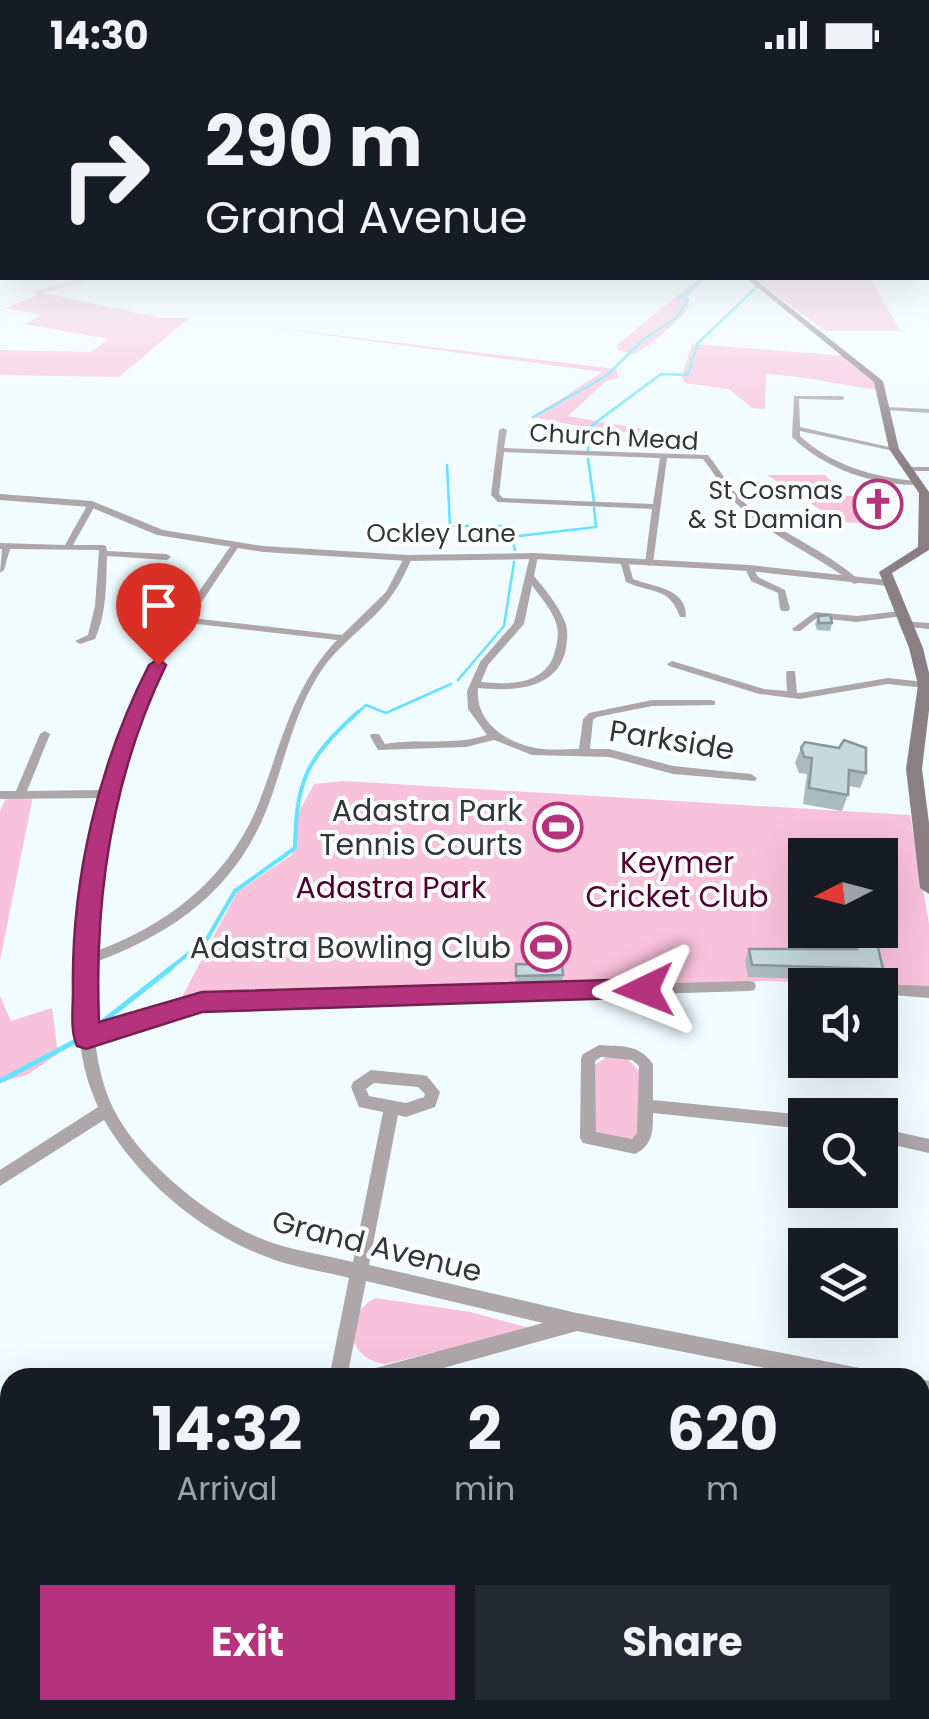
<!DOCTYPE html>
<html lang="en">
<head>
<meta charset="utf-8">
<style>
	body { margin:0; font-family:Poppins,sans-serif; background:#242831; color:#f1f3f6; height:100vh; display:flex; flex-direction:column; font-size:38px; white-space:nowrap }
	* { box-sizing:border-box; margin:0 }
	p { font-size:32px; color:#9ea1a6 }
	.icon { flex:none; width:55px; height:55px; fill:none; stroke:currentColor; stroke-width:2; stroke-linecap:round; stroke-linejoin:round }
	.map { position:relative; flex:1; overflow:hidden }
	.panel { position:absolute; left:0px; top:1298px; width:930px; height:352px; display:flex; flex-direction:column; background:#171b24; border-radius:30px 30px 0 0; box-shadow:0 10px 40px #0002 }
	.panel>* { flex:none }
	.top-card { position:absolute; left:0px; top:0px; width:930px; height:210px; box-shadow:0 10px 40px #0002; background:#171b24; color:#f1f3f6; overflow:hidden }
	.needle { width:65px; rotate:264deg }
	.fabs { position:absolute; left:788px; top:768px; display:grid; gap:20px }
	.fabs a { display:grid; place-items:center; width:110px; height:110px; border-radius:0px; background:#171b24; box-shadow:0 10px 40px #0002; font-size:50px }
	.pin { position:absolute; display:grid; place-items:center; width:85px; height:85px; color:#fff; margin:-102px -42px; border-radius:50% 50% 50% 0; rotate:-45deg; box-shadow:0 0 10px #0007 }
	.pin .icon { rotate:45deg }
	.me { position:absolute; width:110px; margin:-55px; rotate:268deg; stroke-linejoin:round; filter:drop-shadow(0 0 8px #0008) }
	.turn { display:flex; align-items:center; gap:35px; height:210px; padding:0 40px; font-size:45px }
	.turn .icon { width:130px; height:130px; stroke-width:2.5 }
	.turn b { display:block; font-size:70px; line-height:85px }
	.eta { display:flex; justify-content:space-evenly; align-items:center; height:170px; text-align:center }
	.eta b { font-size:60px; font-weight:700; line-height:70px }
	.button { display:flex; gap:20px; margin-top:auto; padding:20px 40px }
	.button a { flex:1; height:115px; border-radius:0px; background:#b5327c; color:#fff; font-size:40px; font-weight:700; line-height:115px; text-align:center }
	.button a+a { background:#242831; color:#f1f3f6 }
	.status { display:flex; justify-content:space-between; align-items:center; height:70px; padding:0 50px; background:#171b24; direction:ltr }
	.status svg { height:28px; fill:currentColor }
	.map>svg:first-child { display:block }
</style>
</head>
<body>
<div class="status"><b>14:30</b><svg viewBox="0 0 49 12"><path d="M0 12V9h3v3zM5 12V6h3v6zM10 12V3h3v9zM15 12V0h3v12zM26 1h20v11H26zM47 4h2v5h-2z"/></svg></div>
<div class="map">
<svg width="929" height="1649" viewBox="0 0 929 1649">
	<rect width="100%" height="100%" fill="#f0fcff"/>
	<polygon fill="#d8f4fb" points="920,1491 929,1491 929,1649 665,1649 664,1640 920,1640"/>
	<g fill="#f9c2db" fill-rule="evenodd">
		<polygon points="84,208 94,208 43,223 161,248 189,248 119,307 0,305 0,280 90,282 109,269 25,254 42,245 5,238 37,225 31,222"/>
		<path d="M699 208H704L688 226 689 237C680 251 649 277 634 284L618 280 617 275Z"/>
		<polygon points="762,208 871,208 900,261 826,261 756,211"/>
		<polygon points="260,256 616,299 619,308 606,311 568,346 665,363 607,362 533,347 602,302"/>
		<path d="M692 274 848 286 876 308 880 320C840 315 806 306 766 304L765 339 752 338 729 319 684 313 682 307Z"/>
		<polygon points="767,405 825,405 846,426 863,426 880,454 839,452"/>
		<path d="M345 711 910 745 929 854V918L772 911 182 927 237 822 292 785 295 749 314 714ZM805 785H880V860H805Z"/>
		<polygon points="34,721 0,890 0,741 5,730"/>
		<polygon points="0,926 11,951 52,938 58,984 27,1005 0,1012"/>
		<polygon points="607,987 628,989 640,1002 640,1063 628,1071 593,1062 593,996"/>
		<path d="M375 1228 471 1242 533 1259 385 1294C345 1288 342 1246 375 1228Z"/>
	</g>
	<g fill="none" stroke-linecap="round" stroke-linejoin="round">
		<g stroke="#65e2fd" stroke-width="2.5">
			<polyline points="533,347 606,306 643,270 676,248 688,230 680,228 704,208"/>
			<polyline points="588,384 587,359 661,304 688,305 697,274 766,208"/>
			<polyline points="588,389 594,432"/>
			<polyline points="447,395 450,456 508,456 515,480"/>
			<polyline points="510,467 596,457 594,438"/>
			<polyline points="458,610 504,556 514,492"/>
			<polyline points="355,645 366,635 386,643 451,614"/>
		</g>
		<path stroke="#65e2fd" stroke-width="4" d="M168 900 207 869 235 821 295 778C296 710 307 688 358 642"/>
		<g stroke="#65e2fd" stroke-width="5">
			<polyline points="96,957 171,898"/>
			<polyline points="0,1011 76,971"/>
		</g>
		<g stroke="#65e2fd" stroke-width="6">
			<polyline points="920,1415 929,1418"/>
			<polyline points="0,1551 10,1550"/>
		</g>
		<g fill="#aea7aa" fill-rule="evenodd">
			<path d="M794 326H842L845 328 842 330 799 329 800 357 898 379 894 381 800 361V366C833 396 873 407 917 411H920V415C874 416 825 399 792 367Z"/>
			<polygon points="887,337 929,339 929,343 885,340 885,338"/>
			<path d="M503 358 507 360 504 378 708 385C723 404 734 426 754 441 788 467 830 483 861 512L854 514C819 486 775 469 742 439 726 425 716 405 703 389L667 388 653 493 649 496 645 493 652 439 498 432 491 425 499 360ZM504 382 660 388 653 434 503 428 499 424Z"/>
			<polygon points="906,397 929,397 929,401 909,401 905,399"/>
			<path d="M89 432 96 434 73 475H103L106 476 107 481 167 484 171 487 167 490 107 486C106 514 107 543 95 569L80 574 75 571 88 565 95 536 99 480 10 479 4 500 0 503 2 479H0V473L65 475Z"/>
			<path d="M232 474 239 476 191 548 342 565 386 522 405 486 412 488C404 507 394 525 380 540 360 561 337 577 321 601 297 637 287 681 273 722 243 814 179 862 90 894L93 960 203 926 749 911 754 912 756 916 754 920 749 921 203 938 95 971C98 994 103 1017 113 1038 140 1093 213 1152 270 1172 296 1181 325 1185 353 1192L383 1042 359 1037 351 1017 353 1012 371 1000 422 1005 427 1006 440 1022 435 1037 406 1047 398 1045 369 1195 577 1243 865 1299 871 1302 874 1308H816L577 1261 407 1308H363L366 1302 372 1299 543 1253 366 1211 347 1308H329L349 1208C322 1201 292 1197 267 1187 200 1162 140 1111 104 1050L0 1116V1100L98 1037C93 1025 88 1013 85 1000 66 920 80 808 101 728L0 729V721H16L40 664 45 661 50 664 27 721 103 720C111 690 119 660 133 632 159 576 197 525 232 474ZM188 553 337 570C292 617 281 676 258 735 228 810 165 857 91 883 95 805 106 721 136 648 150 614 168 583 188 553ZM374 1013 418 1017 425 1024 424 1027 406 1033 369 1026 366 1019Z"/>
			<path d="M534 483 538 486 534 506C544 518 559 536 565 552 569 560 567 573 565 583 554 621 511 621 478 618 475 650 502 670 531 677 545 681 564 679 579 679L583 649 589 643 652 630H711L715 631V635L652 636 597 647 593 650 590 679H609L673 696 751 704 757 708 755 711 673 704 609 687 532 685 494 670 466 677 378 680 370 666 371 664H379L385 674C419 668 454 676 487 665L468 639 467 621 480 592 514 553 530 486ZM532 515C540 527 555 543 557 557 559 564 557 574 555 581 547 615 509 615 481 612L488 595 524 554Z"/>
			<path d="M621 489 628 491 633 509C655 518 686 517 686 547H680C669 516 652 524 626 512L620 491Z"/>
			<polygon points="746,496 752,496 758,507 785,520 790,539 788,541 782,541 780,539 778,523 751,511 745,498"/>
			<polygon points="900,541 903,542 903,546 857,552 817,548 800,561 794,561 792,559 815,542 857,546"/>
			<polygon points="904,551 929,553 929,559 901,556 899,554"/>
			<polygon points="672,591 764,619 787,621 786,603 787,601 795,601 797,623 800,623 888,608 925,612 929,613 929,616 925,618 888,614 800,629 759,624 669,596 667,594"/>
			<polygon points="880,914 929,916 929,928 880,924 880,915 876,915"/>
			<path d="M599 975C622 977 638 973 653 994V1030L805 1045V1059L653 1043C653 1061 653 1075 635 1084L583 1073 580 1068 581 988 583 984ZM601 987 632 990 639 996 637 1063 632 1069 596 1062 595 991Z"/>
			<polygon points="880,1058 929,1069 929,1083 880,1072"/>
			<polygon points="920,1309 929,1311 929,1329 920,1327"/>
			<polygon points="10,1401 10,1421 0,1424 0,1404"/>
		</g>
		<polygon fill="#aea7aa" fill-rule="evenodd" points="0,424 92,431 163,460 263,476 408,485 534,483 749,495 888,510 893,513 888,516 749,501 534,489 408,491 263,482 157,465 90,437 0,430"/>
		<g fill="#8a7f83" fill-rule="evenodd">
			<rect x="928" y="174" width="1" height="5"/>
			<polygon points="746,208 753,208 883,311 899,379 929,422 929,480 892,503 923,578 929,603 929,640 922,699 929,753 929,824 920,818 906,699 918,615 909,578 879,502 918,477 919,423 889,379 874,312"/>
		</g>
	</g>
	<g fill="#aabbbe">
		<polygon points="869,422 887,433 885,440 872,440 866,430"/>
		<polygon points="818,546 832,553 830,561 817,560 815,554"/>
		<polygon points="801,678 866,703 860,718 848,716 848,725 842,741 803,734 807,704 799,703 795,693"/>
		<polygon points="855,868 883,899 876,911 748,907 745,891 749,879 849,879"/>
		<polygon points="516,894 563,905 562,912 516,914"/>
	</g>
	<g fill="#c6d9dd" stroke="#8b989b" stroke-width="2.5">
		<polygon points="869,422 882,422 887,433 874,433"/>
		<polygon points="830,545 832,553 819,553 818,546"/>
		<polygon points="844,670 866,678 866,703 849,700 848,725 809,718 812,688 804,687 801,678 805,672 839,678"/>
		<polygon points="855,868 876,869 883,899 752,895 749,879 857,879"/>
		<polygon points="516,894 562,895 563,905 516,906"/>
	</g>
	<linearGradient id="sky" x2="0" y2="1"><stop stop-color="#73c6f0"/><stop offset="0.42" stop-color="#f8feff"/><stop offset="1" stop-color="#f8feff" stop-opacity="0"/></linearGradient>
	<rect width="929" height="401" fill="url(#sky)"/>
	<path fill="#b5327c" stroke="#762051" stroke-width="2.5" d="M158 589 166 595C112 706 94 829 99 952L202 922 644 909 657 920 653 927 202 942 86 979 77 976C70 960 73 939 73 922 71 810 98 695 149 595Z"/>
	<defs>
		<g id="church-ring" transform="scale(2.5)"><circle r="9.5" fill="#fff" stroke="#b5327c" stroke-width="1.5"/><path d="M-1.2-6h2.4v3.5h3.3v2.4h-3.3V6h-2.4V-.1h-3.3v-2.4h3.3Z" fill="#b5327c"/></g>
		<g id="stadium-ring" transform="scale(2.5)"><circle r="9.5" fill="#fff" stroke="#b5327c" stroke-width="1.5"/><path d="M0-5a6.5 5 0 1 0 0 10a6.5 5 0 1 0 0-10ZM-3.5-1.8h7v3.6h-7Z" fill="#b5327c"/></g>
	</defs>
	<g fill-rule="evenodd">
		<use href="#church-ring" x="878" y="434"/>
		<use href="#stadium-ring" x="558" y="757"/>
		<use href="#stadium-ring" x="546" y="877"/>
	</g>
	<g text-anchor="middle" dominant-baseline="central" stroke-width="8" stroke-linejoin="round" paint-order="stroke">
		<g font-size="25" fill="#303739" stroke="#fff">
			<text transform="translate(614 367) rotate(3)">Church Mead</text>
			<text x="441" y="463">Ockley Lane</text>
		</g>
		<g font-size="25" fill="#303739" stroke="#fff" text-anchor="end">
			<text x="843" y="420">St Cosmas<tspan x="843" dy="29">&amp; St Damian</tspan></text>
		</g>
		<g font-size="30" fill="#303739" stroke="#fff">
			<text transform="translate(672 670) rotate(9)">Parkside</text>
			<text transform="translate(377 1176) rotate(14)">Grand Avenue</text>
		</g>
		<g font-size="30" fill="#303739" stroke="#fff" text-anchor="end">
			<text x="523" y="740">Adastra Park<tspan x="523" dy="34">Tennis Courts</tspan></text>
			<text x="511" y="877">Adastra Bowling Club</text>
		</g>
		<g font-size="30" fill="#4f0031" stroke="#fff">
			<text x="677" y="792">Keymer<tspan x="677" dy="34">Cricket Club</tspan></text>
			<text x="391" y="817">Adastra Park</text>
		</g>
	</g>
</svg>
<div class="fabs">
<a><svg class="needle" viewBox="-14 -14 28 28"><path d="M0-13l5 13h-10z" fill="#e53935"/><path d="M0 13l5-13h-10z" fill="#9ea1a6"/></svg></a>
<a><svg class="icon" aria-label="sound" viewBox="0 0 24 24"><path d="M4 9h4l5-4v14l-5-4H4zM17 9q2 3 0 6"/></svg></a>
<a><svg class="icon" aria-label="search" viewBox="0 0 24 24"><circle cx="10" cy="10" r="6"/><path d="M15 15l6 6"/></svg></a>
<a><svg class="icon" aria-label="layers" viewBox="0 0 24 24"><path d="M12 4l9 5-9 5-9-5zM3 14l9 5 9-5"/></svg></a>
</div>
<div class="pin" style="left:158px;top:595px;background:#d93025"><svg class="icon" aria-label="arrive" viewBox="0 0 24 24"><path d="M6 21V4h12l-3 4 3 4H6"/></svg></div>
<svg class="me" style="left:644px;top:920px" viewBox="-20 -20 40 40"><path d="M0-17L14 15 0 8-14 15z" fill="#b5327c" stroke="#fff" stroke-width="4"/></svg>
<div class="top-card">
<div class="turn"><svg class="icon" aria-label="right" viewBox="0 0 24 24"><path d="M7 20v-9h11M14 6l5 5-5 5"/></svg><div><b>290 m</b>Grand Avenue</div></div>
</div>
<section class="panel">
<div class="eta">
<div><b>14:32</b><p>Arrival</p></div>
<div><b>2</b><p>min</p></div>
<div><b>620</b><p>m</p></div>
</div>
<div class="button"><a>Exit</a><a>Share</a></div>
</section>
</div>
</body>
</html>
